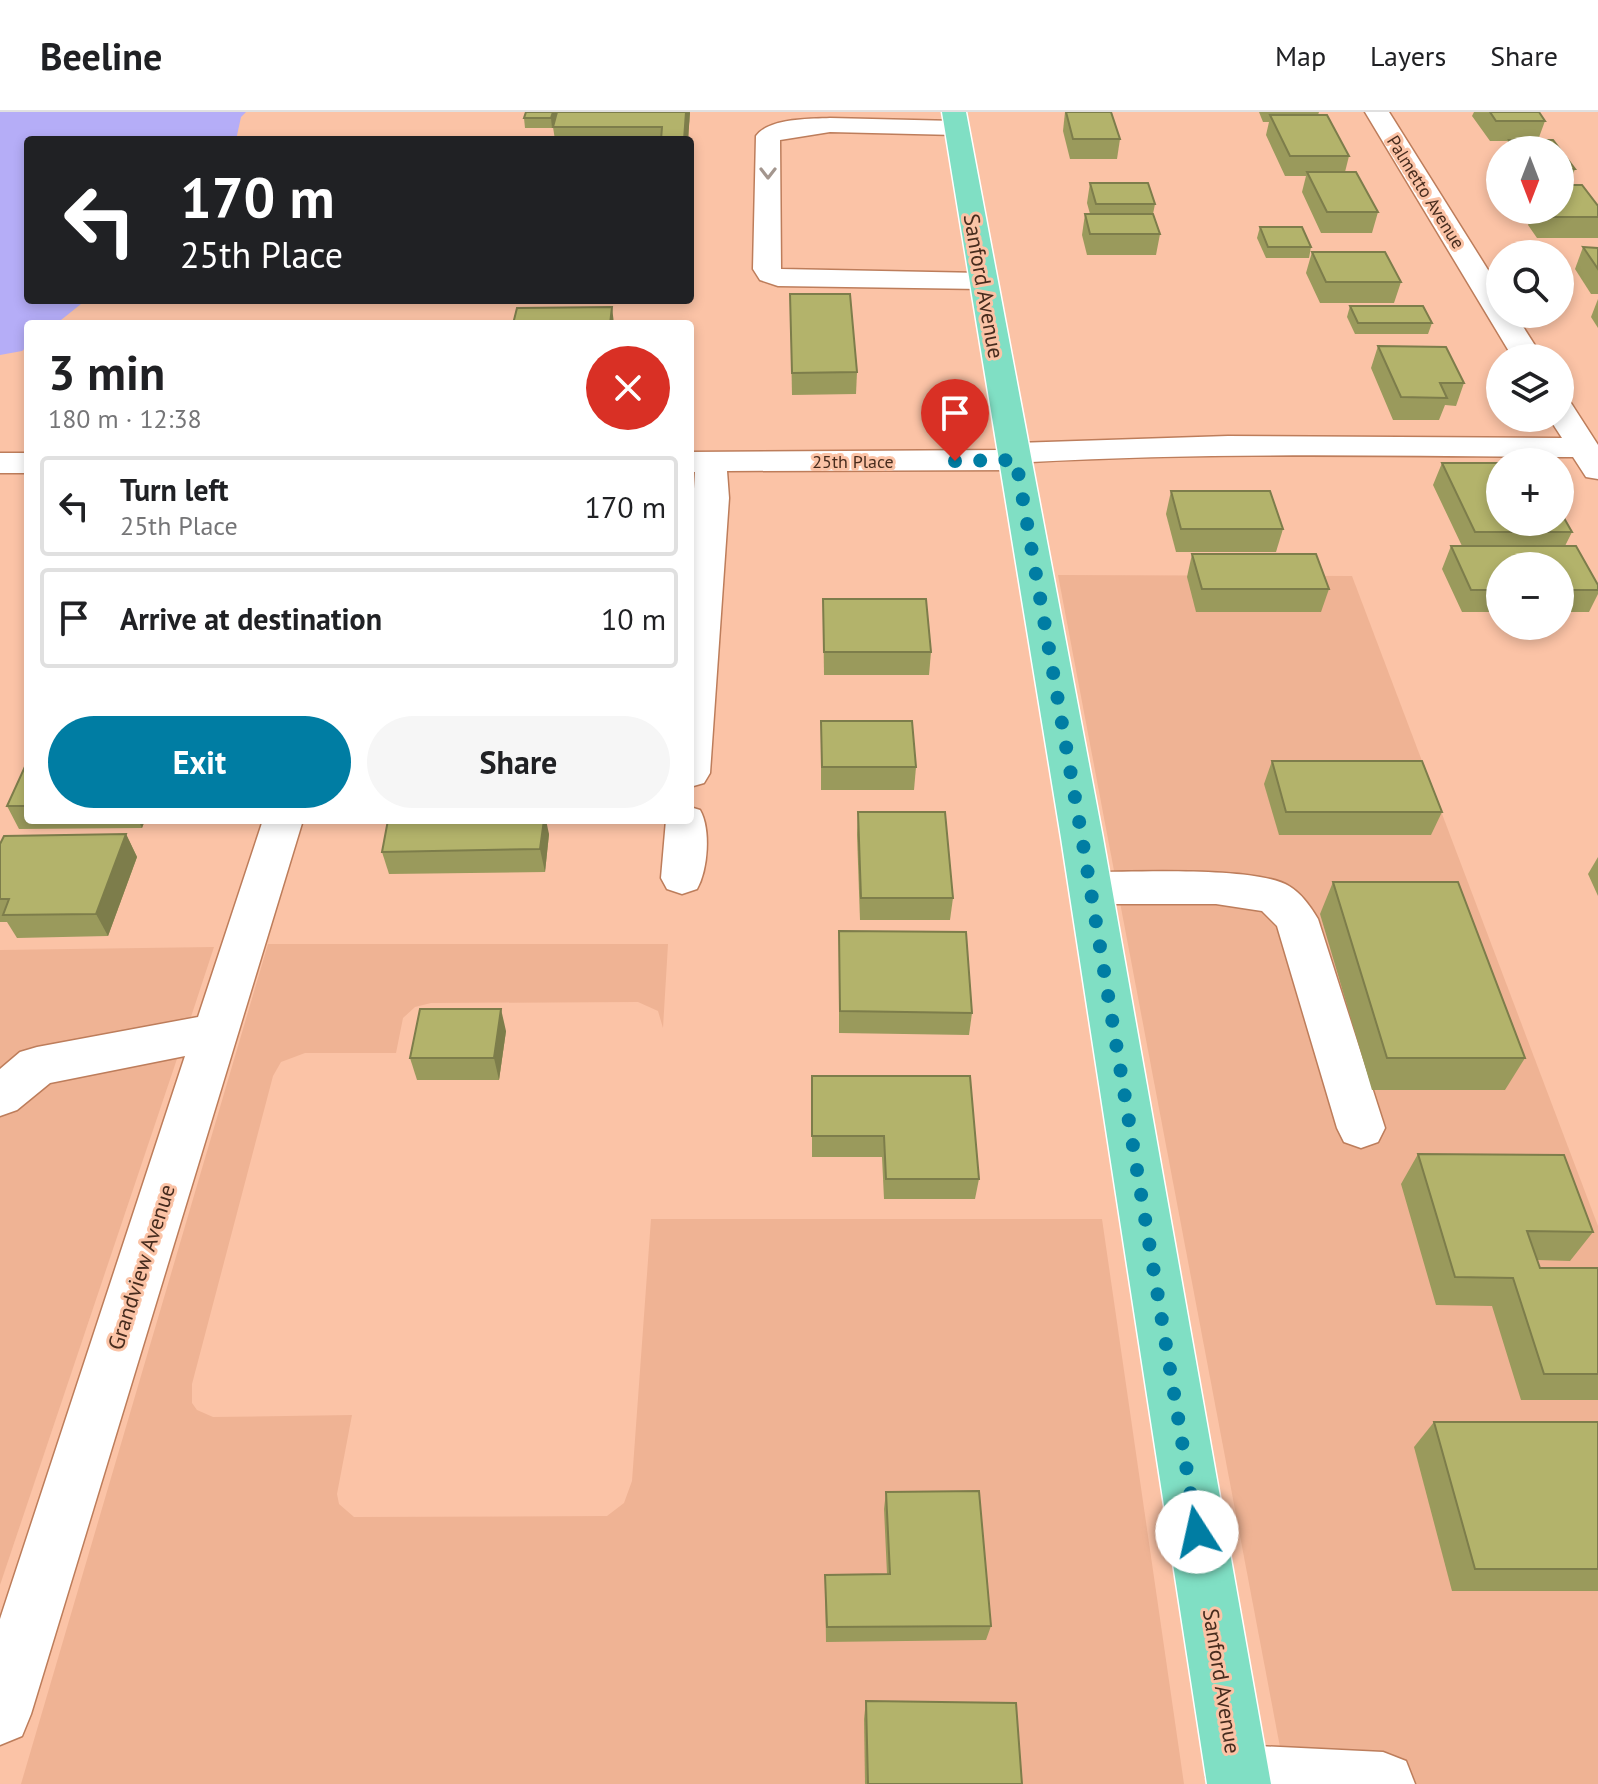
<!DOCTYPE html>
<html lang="en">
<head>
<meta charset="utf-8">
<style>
	body { margin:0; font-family:"PT Sans",sans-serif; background:#f6f6f6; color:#202124; height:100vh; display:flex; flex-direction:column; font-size:30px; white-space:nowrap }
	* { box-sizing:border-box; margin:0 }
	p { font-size:26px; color:#757577 }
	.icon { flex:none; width:44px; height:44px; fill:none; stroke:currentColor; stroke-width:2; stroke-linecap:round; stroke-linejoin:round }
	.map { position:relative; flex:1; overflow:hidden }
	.side { position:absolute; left:24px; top:208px; width:670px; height:504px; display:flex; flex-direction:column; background:#fff; border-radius:8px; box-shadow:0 4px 12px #0003 }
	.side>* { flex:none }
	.banner { position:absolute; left:24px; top:24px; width:670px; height:168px; border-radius:8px; box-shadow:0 4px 12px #0003; background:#202124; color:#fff; overflow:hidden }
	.needle { width:52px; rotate:180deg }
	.controls { position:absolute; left:1486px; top:24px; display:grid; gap:16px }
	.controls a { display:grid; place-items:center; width:88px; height:88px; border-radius:50%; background:#fff; box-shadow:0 4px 12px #0003; font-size:40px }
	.pin { position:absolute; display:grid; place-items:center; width:68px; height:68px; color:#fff; margin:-82px -34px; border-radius:50% 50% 50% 0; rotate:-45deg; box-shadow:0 0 8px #0007 }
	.pin .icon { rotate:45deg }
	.me { position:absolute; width:88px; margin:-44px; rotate:350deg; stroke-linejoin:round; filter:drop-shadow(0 0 6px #0008) }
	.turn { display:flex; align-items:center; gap:28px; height:168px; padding:0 24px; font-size:36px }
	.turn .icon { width:104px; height:104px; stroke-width:2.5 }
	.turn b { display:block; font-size:56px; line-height:68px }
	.round { display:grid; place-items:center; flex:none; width:84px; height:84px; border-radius:42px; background:#f6f6f6 }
	.overview { display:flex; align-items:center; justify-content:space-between; height:136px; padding:0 24px }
	h1 { font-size:48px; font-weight:800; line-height:60px }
	.cta { display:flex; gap:16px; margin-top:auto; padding:16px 24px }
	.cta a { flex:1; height:92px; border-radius:48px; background:#007da3; color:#fff; font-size:32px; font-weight:800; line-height:92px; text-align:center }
	.cta a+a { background:#f6f6f6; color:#202124 }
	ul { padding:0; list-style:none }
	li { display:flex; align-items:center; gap:24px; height:100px; margin:0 16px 12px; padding:0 8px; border:4px solid #e0e0e0; border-radius:8px }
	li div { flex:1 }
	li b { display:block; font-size:30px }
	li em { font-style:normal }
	header { display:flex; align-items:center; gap:48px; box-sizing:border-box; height:112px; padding:0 40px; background:#fff; border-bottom:2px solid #e0e0e0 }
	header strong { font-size:38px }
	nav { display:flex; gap:44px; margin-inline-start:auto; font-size:28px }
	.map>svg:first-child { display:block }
</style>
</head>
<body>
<header>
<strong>Beeline</strong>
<nav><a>Map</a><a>Layers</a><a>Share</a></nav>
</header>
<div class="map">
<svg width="1598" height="1672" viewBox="0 0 1598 1672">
	<rect width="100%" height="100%" fill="#fbc3a6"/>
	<g fill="#efb394">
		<polygon points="1058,463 1352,464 1598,1114 1598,1672 1287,1672"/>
		<polygon points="268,832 668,832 663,916 658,899 638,890 431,891 415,895 403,906 396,941 305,941 281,950 273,964 192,1272 192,1291 197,1298 213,1305 352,1303 337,1382 339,1392 354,1405 607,1404 624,1391 632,1369 651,1107 1102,1107 1184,1672 21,1672"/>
		<polygon points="214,835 186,920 0,1473 0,838"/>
	</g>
	<polygon fill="#b5adf7" points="0,0 246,0 241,5 236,28 28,28 28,188 86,188 56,212 28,212 28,234 22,239 0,243"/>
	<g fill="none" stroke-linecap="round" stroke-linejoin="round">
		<g stroke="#bd7d5b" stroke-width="3">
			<g id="minor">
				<polygon points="1365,0 1389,0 1500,177 1500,202 1515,202 1543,246 1513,246"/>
				<path d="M830 6 956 9 964 11 968 16 964 21 956 23 830 20 780 28 781 157 982 161 992 163 996 169 992 175 982 177 778 174 760 168 753 157 756 24C769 6 809 7 830 6Z"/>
				<path d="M1560 289 1571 291 1598 333V367L1586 365 1573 345C1392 344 1212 340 1031 350L1027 355 1016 358 727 359 729 386 710 661 704 671 690 675V445L695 360H690V340L1001 338 1004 334 1015 331 1228 324 1562 326 1549 306H1560Z"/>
				<rect x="0" y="341" width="28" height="20"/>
				<path d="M690 695 700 698C711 717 708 758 697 777L682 782 667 777 661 766 666 708H690Z"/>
				<polygon points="263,708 303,708 31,1602 22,1624 0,1633 0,1507 185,944 50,971 17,998 0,1004 0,957 20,940 37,935 198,905"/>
				<path d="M1091 760C1133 760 1257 754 1289 774 1301 781 1311 795 1318 807L1385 1016 1378 1030 1361 1036 1344 1030 1337 1016 1277 814 1262 799 1216 792H1091L1076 787 1070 776 1076 765Z"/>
				<polygon points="1238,1633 1383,1640 1406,1649 1415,1672 1209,1672 1206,1665 1215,1642"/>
			</g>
		</g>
		<g stroke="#fff" stroke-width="3">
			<polygon id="major" points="942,0 966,0 1103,726 1271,1672 1207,1672 1061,726"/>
		</g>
		<use href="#minor" fill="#fff" fill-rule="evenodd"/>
		<use href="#major" fill="#80dfc4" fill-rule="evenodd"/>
	</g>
	<g fill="#9a9a5c">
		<polygon points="557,0 552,16 525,16 524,6"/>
		<polygon points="690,0 688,28 555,28 553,15"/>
		<polygon points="1065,0 1120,27 1117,47 1070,47 1063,19"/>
		<polygon points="1259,0 1319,0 1318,3 1349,44 1345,60 1378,100 1372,121 1321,121 1302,80 1306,64 1285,64 1266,23 1269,10 1263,10"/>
		<polygon points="1474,0 1539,0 1545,9 1538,28 1553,28 1575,57 1569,73 1582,73 1598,94 1598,126 1537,126 1528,113 1534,98 1560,98 1560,38 1505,38 1508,29 1490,29 1472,4"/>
		<polygon points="1090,71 1155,92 1153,102 1160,122 1156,143 1087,143 1082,123 1085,102 1090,102 1087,91"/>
		<polygon points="1260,115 1311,135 1309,146 1266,146 1257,126"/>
		<polygon points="1583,135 1598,136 1598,182 1591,182 1575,157"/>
		<polygon points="1312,140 1401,170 1394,191 1320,191 1306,161"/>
		<polygon points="790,182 857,260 856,282 792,283"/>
		<polygon points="1598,187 1598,216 1591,205"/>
		<polygon points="1350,194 1432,211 1428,222 1355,222 1347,205"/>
		<polygon points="1378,234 1464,271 1456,294 1445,293 1439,308 1393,308 1371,256"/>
		<polygon points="1442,351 1500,410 1572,420 1565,434 1598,473 1598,482 1589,500 1560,500 1560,454 1500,454 1500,500 1462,500 1442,457 1451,434 1462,434 1433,373"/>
		<polygon points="1171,379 1283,417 1276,440 1176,440 1166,402"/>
		<polygon points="1192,442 1329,477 1321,500 1196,500 1187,465"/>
		<polygon points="823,487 931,540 929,563 824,563"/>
		<polygon points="821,609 916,655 914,678 821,678"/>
		<polygon points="28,648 28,708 145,708 142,716 19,717 7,694"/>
		<polygon points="1272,649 1442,700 1431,723 1279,723 1264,672"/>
		<polygon points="858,700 953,786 950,808 860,808 857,723"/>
		<polygon points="126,722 137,745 108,824 17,826 7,810 0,810 0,732"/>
		<polygon points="549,722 545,760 389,762 382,740"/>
		<polygon points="1598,745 1598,784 1588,762"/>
		<polygon points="1333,770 1525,946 1505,978 1372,978 1320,802"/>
		<polygon points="839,819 972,901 969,923 839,921"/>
		<polygon points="506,919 499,968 417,968 410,946"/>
		<polygon points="812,964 979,1067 975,1087 884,1087 882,1045 812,1045"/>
		<polygon points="1418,1042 1593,1120 1570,1149 1537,1148 1540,1156 1598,1156 1598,1288 1521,1288 1492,1194 1436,1193 1401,1072"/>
		<polygon points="1434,1310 1598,1310 1598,1479 1452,1479 1414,1335"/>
		<polygon points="886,1380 991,1514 986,1528 826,1530 825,1463 887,1462 884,1397"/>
		<polygon points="866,1589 1022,1672 865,1672 864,1607"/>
	</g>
	<g fill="#7d7d4b">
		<polygon points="553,0 557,0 552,16 551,6"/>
		<polygon points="686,0 690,0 688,28 684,28"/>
		<polygon points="612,195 614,212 610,212"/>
		<polygon points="138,708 145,708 142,716"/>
		<polygon points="544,708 546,708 549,722 545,760 540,737"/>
		<polygon points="126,722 137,745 108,824 96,802"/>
		<polygon points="501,897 506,919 499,968 494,946"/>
	</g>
	<g fill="#b3b36b" stroke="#7d7d4b" stroke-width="2">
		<polygon points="526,0 553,0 551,6 524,6"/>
		<polygon points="557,0 686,0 684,28 588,28 661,28 662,15 553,15"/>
		<polygon points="1066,0 1111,0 1120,27 1073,27"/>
		<polygon points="1490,0 1539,0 1545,9 1496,9"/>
		<polygon points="1270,3 1327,3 1349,44 1290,44"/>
		<polygon points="1509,28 1553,28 1575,57 1560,57 1560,38 1516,38"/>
		<polygon points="1307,60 1356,60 1378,100 1327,100"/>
		<polygon points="1090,71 1148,71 1155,92 1096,92"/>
		<polygon points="1560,73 1582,73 1598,94 1598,105 1545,105 1540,98 1560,98"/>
		<polygon points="1085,102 1153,102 1160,122 1090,122"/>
		<polygon points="1260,115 1302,115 1311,135 1268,135"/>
		<polygon points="1583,135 1598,136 1598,157"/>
		<polygon points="1312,140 1385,140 1401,170 1326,170"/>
		<polygon points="790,182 850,182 857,260 792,261"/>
		<polygon points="1350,194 1423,194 1432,211 1358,211"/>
		<polygon points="612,195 610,212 513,212 517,196"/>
		<polygon points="1378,234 1446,235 1464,271 1440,271 1447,286 1401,285"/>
		<polygon points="1442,351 1499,351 1500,410 1560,410 1560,399 1572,420 1475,420"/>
		<polygon points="1171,379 1270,379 1283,417 1181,417"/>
		<polygon points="1451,434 1576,434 1598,473 1598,478 1560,478 1560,454 1500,454 1500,478 1471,478"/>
		<polygon points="1192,442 1316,442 1329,477 1202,477"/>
		<polygon points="823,487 926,487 931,540 824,540"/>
		<polygon points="821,609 912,609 916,655 822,655"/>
		<polygon points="28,648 28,694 7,694"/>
		<polygon points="1272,649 1422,649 1442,700 1286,700"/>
		<polygon points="858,700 945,700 953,786 861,786"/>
		<polygon points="388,708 544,708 540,737 382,740"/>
		<polygon points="126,722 96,802 3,803 9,787 0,787 0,732 4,724"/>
		<polygon points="1333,770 1458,770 1525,946 1387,946"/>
		<polygon points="839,819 966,820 972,901 840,899"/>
		<polygon points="420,897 501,897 494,946 410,946"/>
		<polygon points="812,964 970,964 979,1067 886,1067 884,1024 812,1024"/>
		<polygon points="1418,1042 1564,1043 1593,1120 1527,1119 1540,1156 1598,1156 1598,1262 1544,1262 1513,1166 1455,1165"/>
		<polygon points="1434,1310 1598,1310 1598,1457 1475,1457"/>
		<polygon points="979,1379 991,1514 827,1515 825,1463 890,1462 886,1380"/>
		<polygon points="866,1589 1016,1591 1022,1672 868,1672"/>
	</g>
	<defs><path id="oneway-chevron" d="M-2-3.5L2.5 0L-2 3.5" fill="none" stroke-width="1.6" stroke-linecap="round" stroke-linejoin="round" transform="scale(2)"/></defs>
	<use stroke="#a3968e" href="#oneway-chevron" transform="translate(768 61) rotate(90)"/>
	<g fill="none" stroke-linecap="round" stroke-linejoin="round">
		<polyline stroke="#007da3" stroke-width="14" stroke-dasharray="0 25.2" points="955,349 1016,348 1082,726 1197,1420"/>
	</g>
	<g text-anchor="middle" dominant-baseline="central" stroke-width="6" stroke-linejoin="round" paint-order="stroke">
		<g font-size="18" fill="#472c1e" stroke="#fbc3a6">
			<text transform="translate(1426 80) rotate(58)">Palmetto Avenue</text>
			<text x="853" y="349">25th Place</text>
		</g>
		<g font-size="22" fill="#472c1e" stroke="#fbc3a6">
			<text transform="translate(984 174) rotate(80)">Sanford Avenue</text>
			<text transform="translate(141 1155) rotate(-72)">Grandview Avenue</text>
			<text transform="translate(1222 1569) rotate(81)">Sanford Avenue</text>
		</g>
	</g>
</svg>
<div class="controls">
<a><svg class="needle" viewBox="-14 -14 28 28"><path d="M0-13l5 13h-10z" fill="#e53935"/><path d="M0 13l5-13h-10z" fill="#757577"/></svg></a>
<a><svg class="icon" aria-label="search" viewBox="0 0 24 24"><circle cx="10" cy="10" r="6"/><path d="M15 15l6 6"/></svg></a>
<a><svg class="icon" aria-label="layers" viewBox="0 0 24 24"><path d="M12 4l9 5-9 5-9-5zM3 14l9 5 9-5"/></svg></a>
<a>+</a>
<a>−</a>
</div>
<div class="pin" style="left:955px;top:349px;background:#d93025"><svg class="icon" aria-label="arrive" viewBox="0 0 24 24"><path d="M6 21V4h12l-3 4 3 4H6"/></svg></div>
<svg class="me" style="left:1197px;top:1420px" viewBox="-20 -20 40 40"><circle r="19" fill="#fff"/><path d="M0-13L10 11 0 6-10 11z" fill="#007da3"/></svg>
<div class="banner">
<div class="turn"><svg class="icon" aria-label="left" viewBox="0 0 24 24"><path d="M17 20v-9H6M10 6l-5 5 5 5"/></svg><div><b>170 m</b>25th Place</div></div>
</div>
<section class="side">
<div class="overview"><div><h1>3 min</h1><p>180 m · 12:38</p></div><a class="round" style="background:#d93025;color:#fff"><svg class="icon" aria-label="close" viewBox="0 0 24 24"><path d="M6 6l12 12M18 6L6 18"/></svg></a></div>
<ul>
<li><svg class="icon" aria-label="left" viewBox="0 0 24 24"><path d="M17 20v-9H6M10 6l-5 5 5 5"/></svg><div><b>Turn left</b><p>25th Place</p></div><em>170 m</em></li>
<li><svg class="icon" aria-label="arrive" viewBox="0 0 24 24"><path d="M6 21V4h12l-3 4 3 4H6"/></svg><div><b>Arrive at destination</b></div><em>10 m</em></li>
</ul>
<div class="cta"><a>Exit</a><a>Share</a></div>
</section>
</div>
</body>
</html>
